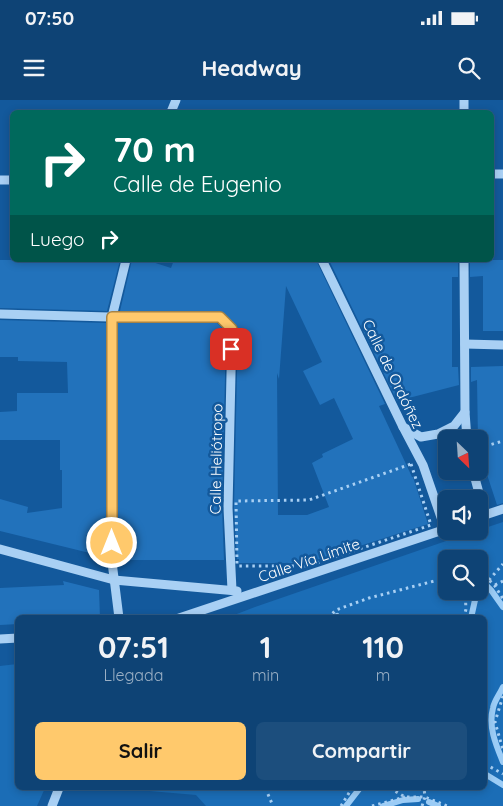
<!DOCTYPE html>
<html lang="es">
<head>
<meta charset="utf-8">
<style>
	body { margin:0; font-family:Quicksand,sans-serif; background:#1c4e7d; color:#f1f3f6; height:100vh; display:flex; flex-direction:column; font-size:19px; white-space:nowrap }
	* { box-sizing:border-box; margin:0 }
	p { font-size:16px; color:#9bb0c5 }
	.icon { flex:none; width:28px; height:28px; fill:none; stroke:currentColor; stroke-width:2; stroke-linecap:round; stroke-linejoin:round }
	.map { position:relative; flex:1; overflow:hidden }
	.panel { position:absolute; left:15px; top:515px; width:472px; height:175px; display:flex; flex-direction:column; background:#0e4375; border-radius:8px; box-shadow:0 2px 8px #0003,0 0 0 1px #2e5c87 }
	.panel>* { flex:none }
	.hud { position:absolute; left:10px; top:10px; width:484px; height:152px; border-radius:8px; box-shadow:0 2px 8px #0003,0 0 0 1px #2e5c87; background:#00695c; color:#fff; overflow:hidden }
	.needle { width:32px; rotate:155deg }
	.buttons { position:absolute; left:438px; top:330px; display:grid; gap:10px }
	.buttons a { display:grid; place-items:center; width:50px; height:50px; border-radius:8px; background:#0e4375; box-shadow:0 2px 8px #0003,0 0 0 1px #2e5c87; font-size:25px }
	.pin { position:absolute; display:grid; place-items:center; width:42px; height:42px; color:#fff; margin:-21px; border-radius:10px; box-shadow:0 2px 8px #0006 }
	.me { position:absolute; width:55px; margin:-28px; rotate:0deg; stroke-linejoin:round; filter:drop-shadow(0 0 4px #0008) }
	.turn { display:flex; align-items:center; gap:18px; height:105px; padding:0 20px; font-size:22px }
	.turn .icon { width:65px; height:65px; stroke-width:2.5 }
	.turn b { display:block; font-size:35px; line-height:42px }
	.then { display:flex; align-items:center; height:48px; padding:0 20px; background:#0003; gap:10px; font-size:19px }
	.eta { display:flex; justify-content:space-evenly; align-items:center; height:85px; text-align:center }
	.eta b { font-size:30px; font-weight:800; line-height:35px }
	.cta { display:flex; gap:10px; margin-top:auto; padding:10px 20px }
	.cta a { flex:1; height:58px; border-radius:8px; background:#ffc96c; color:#111; font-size:20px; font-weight:800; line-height:58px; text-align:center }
	.cta a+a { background:#1c4e7d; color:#f1f3f6 }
	.status { display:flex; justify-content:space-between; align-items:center; height:35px; padding:0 25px; background:#0e4375; direction:ltr }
	.status svg { height:14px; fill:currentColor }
	header { display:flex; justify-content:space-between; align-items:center; height:65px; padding:0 20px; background:#0e4375; font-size:22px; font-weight:800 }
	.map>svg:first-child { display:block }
</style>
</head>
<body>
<div class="status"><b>07:50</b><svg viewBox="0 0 49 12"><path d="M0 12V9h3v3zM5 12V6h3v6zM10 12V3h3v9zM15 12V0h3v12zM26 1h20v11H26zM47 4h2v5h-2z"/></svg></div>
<header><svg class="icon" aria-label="menu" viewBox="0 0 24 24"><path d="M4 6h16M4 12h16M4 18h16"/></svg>Headway<svg class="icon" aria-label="search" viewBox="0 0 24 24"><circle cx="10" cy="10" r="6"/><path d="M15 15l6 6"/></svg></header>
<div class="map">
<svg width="503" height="706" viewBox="0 0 503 706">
	<rect width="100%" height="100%" fill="#13599c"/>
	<g fill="#1b6db6" fill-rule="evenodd">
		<path d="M503 422V706H206L196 695 138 690 131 688H485V518L229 517 255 507 475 431H479V430ZM446 459H479V491H446Z"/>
		<polygon points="17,564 18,688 45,688 37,706 0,706 0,566"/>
	</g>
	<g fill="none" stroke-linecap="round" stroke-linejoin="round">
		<g stroke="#9bccf6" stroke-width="6">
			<polyline points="480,479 491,490 503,507"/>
			<polyline points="337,516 338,518"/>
			<polyline points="471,518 477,491"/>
			<path d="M503 587C500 594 494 601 493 608 488 627 496 645 503 662"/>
			<polyline points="485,674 503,685"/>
			<polyline points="429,702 438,706"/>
			<polyline points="346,706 360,688"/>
			<polyline points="383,706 403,700 418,699"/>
		</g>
	</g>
	<g fill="#2272bb" fill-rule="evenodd">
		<polygon points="0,160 120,160 107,211 0,208"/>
		<path d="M132 160H146L171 168 174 160H316L385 304 379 306 412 377H413L428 424 307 463H239V459H237L234 408 238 227 224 213 220 211H120ZM286 186 322 262 303 271 320 305 334 298 353 339 322 354 323 357 312 363 329 407 307 415H278L277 273 279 279Z"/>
		<polygon points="329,160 458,160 458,177 452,177 452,267 458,267 459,285 397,301"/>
		<polygon points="470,160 503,160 503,231 483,231 483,176 470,177"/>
		<polygon points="0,220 106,223 106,457 0,431 0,399 28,407 27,413 62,408 62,370 60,370 60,340 0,340 0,312 17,311 17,293 68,293 67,262 18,261 18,257 0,257"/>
		<polygon points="118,223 217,223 226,232 222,408 224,460 118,460"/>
		<polygon points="503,266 503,403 497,405 479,350 479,339 478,339 477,280 471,282 471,267"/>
		<polygon points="63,481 99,490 100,518 18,518 18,524 0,525 0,488 64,485"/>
	</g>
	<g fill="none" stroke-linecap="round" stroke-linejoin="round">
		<g stroke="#a9d0f4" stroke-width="3" stroke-dasharray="2.5 4" stroke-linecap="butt">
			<polyline points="479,348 503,341"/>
			<polygon points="411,364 431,425 308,466 238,466 237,464 236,401 309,400"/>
			<polyline points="479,476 484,475 495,486 503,499"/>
			<polyline points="489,480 503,464"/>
			<polyline points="495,485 503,481"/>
			<polyline points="310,518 319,518"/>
			<polyline points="328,518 336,510 369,498 446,478"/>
			<polyline points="464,518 466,509 465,491"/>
			<polyline points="503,596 495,622 503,650"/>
			<polyline points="485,664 503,674"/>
			<polyline points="266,688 267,692 273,706"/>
			<polyline points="390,688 405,697 425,697 447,706"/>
			<polyline points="341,706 352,688"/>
			<polyline points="372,706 405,697"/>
			<polyline points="422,706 425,697 424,688"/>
		</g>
		<g stroke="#a9d0f4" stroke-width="9">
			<polyline points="464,0 464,12"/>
			<polyline points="171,12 176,0"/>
			<polyline points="491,74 503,74"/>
			<polyline points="0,80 12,80"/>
			<polyline points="322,160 403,327 423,365 445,429"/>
			<polyline points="464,160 465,312 467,339"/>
			<polyline points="0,214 109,217 220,217 232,229 228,408 232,490"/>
			<polyline points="465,244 503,245"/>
			<polyline points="403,327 421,337 438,334 454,326 465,312"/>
			<polyline points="473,371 485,415"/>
			<polyline points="479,417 503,409"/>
			<polyline points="0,449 114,480 237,491"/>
			<polyline points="119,518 112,462 112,217 126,160"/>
			<polyline points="179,518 446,429"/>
			<polyline points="0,539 18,538"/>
			<polyline points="52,706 59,688"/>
		</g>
	</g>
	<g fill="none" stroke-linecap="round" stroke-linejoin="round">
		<g stroke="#a68346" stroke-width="12">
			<polyline id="route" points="112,443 112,217 220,217 232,229 231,249"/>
		</g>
		<use href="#route" stroke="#ffc96c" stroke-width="9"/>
	</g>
	<g text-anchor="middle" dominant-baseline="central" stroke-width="5" stroke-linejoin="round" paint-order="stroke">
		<g font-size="15" fill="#fff" stroke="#13599c">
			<text transform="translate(393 274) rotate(64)">Calle de Ordóñez</text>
			<text transform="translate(216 359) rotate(-89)">Calle Heliótropo</text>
			<text transform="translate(309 460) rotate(-19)">Calle Vía Límite</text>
		</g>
	</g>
</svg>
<div class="buttons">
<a><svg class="needle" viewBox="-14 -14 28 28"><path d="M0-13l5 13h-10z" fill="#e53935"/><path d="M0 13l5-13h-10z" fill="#9bb0c5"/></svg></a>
<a><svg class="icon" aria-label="sound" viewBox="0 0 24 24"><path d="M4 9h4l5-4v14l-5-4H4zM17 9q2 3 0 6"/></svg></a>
<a><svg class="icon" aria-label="search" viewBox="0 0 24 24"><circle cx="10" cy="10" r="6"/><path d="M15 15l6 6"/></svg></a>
</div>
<div class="pin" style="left:231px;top:249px;background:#d93025"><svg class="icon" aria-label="arrive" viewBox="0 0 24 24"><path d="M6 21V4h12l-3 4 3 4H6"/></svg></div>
<svg class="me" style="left:112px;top:443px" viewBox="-20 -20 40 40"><circle r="17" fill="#ffc96c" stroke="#fff" stroke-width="3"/><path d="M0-11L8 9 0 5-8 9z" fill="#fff"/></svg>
<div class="hud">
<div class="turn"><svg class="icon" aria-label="right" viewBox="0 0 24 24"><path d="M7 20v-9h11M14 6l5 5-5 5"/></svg><div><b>70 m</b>Calle de Eugenio</div></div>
<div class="then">Luego<svg class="icon" aria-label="right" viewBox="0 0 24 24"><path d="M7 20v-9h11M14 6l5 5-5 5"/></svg></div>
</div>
<section class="panel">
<div class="eta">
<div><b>07:51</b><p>Llegada</p></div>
<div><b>1</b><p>min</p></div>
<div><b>110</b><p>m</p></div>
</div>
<div class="cta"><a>Salir</a><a>Compartir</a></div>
</section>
</div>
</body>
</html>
